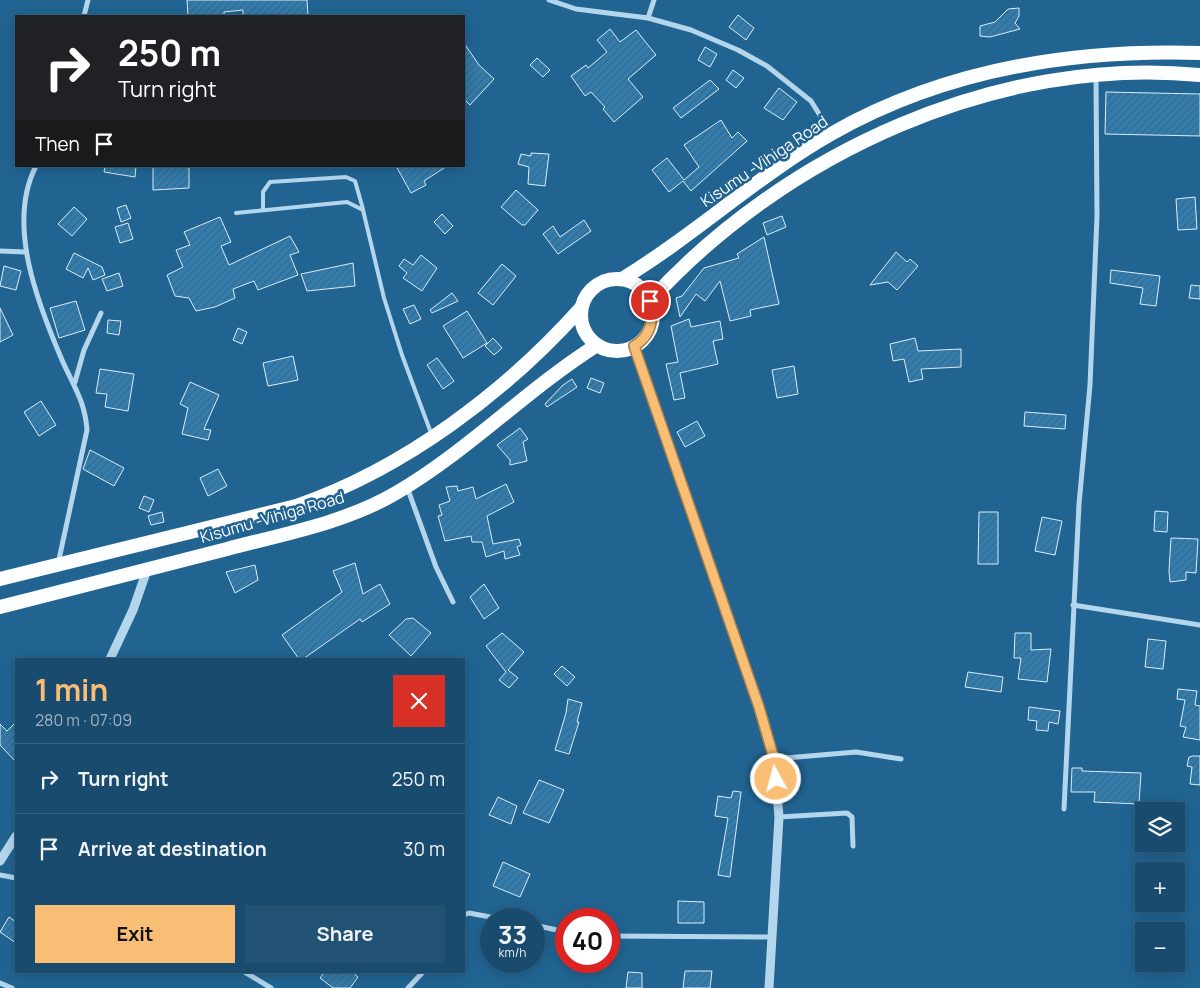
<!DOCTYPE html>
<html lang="en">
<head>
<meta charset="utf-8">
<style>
	body { margin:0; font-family:Manrope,sans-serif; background:#225273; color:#f1f3f6; height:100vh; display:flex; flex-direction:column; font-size:19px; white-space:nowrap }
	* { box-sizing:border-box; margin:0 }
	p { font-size:16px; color:#9fb3c2 }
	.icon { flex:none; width:28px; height:28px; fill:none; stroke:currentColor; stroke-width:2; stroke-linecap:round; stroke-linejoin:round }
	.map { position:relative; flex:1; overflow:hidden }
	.sheet { position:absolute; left:15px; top:658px; width:450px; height:315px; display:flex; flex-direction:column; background:#194b6e; border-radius:0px; box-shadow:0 2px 12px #0003,0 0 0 1px #376381 }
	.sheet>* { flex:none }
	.banner { position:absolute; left:15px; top:15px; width:450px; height:152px; border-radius:0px; box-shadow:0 2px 12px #0003,0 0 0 1px #376381; background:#202124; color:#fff; overflow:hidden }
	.tools { position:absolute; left:1135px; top:802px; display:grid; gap:10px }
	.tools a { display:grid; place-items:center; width:50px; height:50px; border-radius:0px; background:#194b6e; box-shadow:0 2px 12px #0003,0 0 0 1px #376381; font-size:25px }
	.speed { position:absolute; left:480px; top:908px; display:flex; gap:10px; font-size:25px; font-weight:700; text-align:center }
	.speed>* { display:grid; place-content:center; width:65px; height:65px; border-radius:50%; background:#194b6e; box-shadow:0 2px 12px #0003,0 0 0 1px #376381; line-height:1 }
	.speed small { font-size:12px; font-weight:400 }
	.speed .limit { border:8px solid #d22; background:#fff; color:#111 }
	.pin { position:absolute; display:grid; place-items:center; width:42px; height:42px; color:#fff; margin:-21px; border:2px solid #fff; border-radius:50%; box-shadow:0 1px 5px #0007 }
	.me { position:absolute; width:55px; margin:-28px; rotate:353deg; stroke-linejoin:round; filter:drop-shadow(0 0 4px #0008) }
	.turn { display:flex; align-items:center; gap:18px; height:105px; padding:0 20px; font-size:22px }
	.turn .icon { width:65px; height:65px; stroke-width:2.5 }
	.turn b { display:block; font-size:35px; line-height:42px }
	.then { display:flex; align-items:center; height:48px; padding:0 20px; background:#0003; gap:10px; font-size:19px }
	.round { display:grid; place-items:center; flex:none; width:52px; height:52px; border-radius:0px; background:#225273 }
	.head { display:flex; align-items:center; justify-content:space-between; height:85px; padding:0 20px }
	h1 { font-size:30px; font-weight:700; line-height:38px; color:#f9be75 }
	.action { display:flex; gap:10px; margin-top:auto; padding:10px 20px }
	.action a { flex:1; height:58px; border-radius:0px; background:#f9be75; color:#111; font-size:20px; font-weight:700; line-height:58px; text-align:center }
	.action a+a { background:#225273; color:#f1f3f6 }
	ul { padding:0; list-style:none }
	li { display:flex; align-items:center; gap:15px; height:70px; padding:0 20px; border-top:1px solid #376381 }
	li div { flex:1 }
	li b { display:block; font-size:19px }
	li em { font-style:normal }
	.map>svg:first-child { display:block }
</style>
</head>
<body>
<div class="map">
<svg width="1200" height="988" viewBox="0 0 1200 988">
	<defs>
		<pattern id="building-hatch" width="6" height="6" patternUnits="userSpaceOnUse" patternTransform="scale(1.25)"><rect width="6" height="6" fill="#317daf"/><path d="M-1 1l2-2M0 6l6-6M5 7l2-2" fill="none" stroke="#3d6782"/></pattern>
	</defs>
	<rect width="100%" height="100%" fill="#216492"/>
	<g fill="url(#building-hatch)" stroke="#d9edf9">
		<polygon points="187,0 307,0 308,16 243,16 243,10 224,12 224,16 188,16"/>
		<polygon points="1019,8 1019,16 1015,23 1020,29 990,37 980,36 980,26 995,22 1008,9"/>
		<polygon points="738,15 754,28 746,40 729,27"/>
		<polygon points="610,29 620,42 636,30 656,55 628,79 643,97 614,122 603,109 605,107 591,92 585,96 571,76 586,65 588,68 607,52 597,40"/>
		<polygon points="464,43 479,65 494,79 470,105 464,99"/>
		<polygon points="705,47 717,54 710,67 698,60"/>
		<polygon points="537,58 550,70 543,77 530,65"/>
		<polygon points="733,70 744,78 736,88 726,80"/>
		<polygon points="710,80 719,89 681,118 673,108"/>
		<polygon points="779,88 797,102 783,120 764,108"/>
		<polygon points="1106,92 1200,94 1200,136 1105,134"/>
		<polygon points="721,120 732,138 738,132 747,141 691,191 683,181 669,192 652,170 667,158 684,180 699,167 684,145"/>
		<polygon points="531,153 549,154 545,186 528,184 529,167 518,164 521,154 531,156"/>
		<polygon points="105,166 136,166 135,177 104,172"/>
		<polygon points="153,166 189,166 189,188 153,190"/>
		<polygon points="396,166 447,166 424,181 426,185 411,193"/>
		<polygon points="516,190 538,210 525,225 522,225 501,207"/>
		<polygon points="1195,197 1197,229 1178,230 1176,199"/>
		<polygon points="126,205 131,218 121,222 117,208"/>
		<polygon points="74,207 87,219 72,236 58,224"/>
		<polygon points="442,214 453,226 445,234 434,222"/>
		<polygon points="782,216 786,227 767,235 763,223"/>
		<polygon points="220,217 231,242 221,246 229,265 290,236 299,252 290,255 298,275 258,290 254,281 233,289 235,298 215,307 196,311 189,298 175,296 167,275 183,267 176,250 190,245 184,232"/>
		<polygon points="584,220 591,231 558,254 543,234 553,226 560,237"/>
		<polygon points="128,223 133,239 120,243 115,227"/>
		<polygon points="764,237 779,304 750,310 751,316 730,321 720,281 705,301 696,294 680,317 676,298 682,296 704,268 739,258 737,254"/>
		<polygon points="896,252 907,262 910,259 918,266 897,290 888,282 870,285"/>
		<polygon points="74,253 102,267 105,275 93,280 88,268 83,278 66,269"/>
		<polygon points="421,255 437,268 422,291 403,278 407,273 399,266 404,259 413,265"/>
		<polygon points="353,263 355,286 307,291 301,274"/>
		<polygon points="502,264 516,276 493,305 478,293"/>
		<polygon points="4,266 21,271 16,290 0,286"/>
		<polygon points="1111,270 1160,276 1156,306 1140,304 1143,288 1110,283"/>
		<polygon points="119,273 123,286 107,291 102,279"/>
		<polygon points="1191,285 1200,286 1200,299 1189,298"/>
		<polygon points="452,293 458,301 432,313 430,310"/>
		<polygon points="76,301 85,330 59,338 50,308"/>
		<polygon points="414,305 421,319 410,324 403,309"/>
		<polygon points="0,308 13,335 0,342"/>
		<polygon points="467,311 487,343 463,358 443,326"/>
		<polygon points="689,319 691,327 720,321 723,339 713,341 718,364 680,373 685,398 674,400 666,364 678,362 671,326"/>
		<polygon points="108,320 121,321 119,335 107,333"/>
		<polygon points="238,328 247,332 242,344 233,340"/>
		<polygon points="493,338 502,348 494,355 485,346"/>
		<polygon points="915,338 918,351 961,349 961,367 921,369 923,379 909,382 904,359 893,361 890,344"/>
		<polygon points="293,356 298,380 268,386 263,363"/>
		<polygon points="437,358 454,381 443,389 427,365"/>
		<polygon points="794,366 798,394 777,398 772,370"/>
		<polygon points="100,369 134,374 128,411 105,407 107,394 96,393"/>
		<polygon points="591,378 604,383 600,393 587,388"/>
		<polygon points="572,379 577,387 547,407 545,404 563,385"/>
		<polygon points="190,382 219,395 204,429 211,430 208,440 182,434 188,408 180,404"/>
		<polygon points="41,401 56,425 39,436 24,412"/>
		<polygon points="1025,412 1066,415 1065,429 1024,426"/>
		<polygon points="697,421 705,436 685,447 677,432"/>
		<polygon points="520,428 528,439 523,442 527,461 510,465 510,460 497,445"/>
		<polygon points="90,450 124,468 114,486 83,469"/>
		<polygon points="218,469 227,486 208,496 200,478"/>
		<polygon points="506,484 514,502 487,516 493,544 519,539 521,545 517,547 520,555 505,559 504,551 486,557 482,542 472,542 471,536 445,541 438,516 442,515 439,505 450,501 446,487 457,486 458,491 473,487 476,499"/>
		<polygon points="144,496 154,500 149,512 139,508"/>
		<polygon points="1155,511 1168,512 1167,532 1154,531"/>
		<polygon points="162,512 164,522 151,525 148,516"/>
		<polygon points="979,512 998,512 998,564 978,564"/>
		<polygon points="1042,517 1062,521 1055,555 1035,551"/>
		<polygon points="1171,538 1198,539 1196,573 1186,572 1186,580 1170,582 1169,571"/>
		<polygon points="355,563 363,594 380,584 390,604 362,622 360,619 303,659 299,659 282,635 342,592 333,571"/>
		<polygon points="255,565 258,580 235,593 226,572"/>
		<polygon points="484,584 499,608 484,619 470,597"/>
		<polygon points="413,618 431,633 411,656 389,635 406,619"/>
		<polygon points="502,633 524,652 508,670 518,678 509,688 499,680 506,672 486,646"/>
		<polygon points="1015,633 1031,633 1031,650 1051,649 1047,682 1018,679 1021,658 1014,658"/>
		<polygon points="1148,639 1166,641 1163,669 1145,667"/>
		<polygon points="562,666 575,677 567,686 554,674"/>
		<polygon points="968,672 1003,677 1001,692 965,687"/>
		<polygon points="1178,689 1197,691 1195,705 1200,706 1200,740 1183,737 1186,727 1180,726 1185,700 1177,699"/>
		<polygon points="568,699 582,703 577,722 579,722 569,754 555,750 566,713"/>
		<polygon points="1029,707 1060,711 1058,724 1049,722 1048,731 1036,730 1037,721 1028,720"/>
		<polygon points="16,722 16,762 0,745 0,724 7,731"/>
		<polygon points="1193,756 1200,756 1200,785 1190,784 1192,767 1187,766 1189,757"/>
		<polygon points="1072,768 1082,768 1082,771 1141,773 1139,804 1094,802 1095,792 1071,792"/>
		<polygon points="539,780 564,790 549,823 523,813"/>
		<polygon points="733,791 741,792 730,877 718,875 728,818 715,816 718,796 731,798"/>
		<polygon points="498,797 517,806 511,824 489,815"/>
		<polygon points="503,862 530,874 520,897 493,886"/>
		<polygon points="678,901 704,902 704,923 678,923"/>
		<polygon points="9,917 16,922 16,943 0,932"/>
		<polygon points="325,971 351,971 358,977 350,988 333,988 320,978"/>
		<polygon points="685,971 712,971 710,988 683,988"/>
		<polygon points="628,972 642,973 642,988 626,988"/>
	</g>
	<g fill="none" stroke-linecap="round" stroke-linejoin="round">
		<g stroke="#b3d6ed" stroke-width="4">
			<polyline points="263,209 263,192 270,182 346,177 355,181 363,209"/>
			<polyline points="236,213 347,202 363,210 384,298 402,355 431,433"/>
		</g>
		<g stroke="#b3d6ed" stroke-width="5">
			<polyline points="549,0 576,9 648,18 691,30 738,50 767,66 811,101 831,133"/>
			<polyline points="84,16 88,0"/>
			<polyline points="648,18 654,0"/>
			<path d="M36 166C6 224 38 304 62 360 73 385 85 401 87 430L58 564"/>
			<polyline points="0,251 25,252"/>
			<polyline points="75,382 84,350 101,313"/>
			<polyline points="407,487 436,567 453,602"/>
			<polyline points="1073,605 1200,625"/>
			<polyline points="774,759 856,752 901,759"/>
			<polyline points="1064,809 1079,504 1090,385 1097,216 1096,78"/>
			<polyline points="779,817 847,813 852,817 853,846"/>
			<polyline points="0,875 16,878"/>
			<polyline points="464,915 469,913 501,919"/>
			<polyline points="534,925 566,932"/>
			<polyline points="609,936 772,937"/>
			<polyline points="243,971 271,988"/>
			<polyline points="0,983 12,988"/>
			<polyline points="408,988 424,971"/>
		</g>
		<g stroke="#b3d6ed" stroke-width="9">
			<polyline points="634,346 737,641 765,723 774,759 779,817 769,988"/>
			<polyline points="110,659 133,610 147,570"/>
			<polyline points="0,861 16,836"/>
		</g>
		<g stroke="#fcfeff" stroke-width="14">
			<path d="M622 279C695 235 757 176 831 134 945 69 1071 49 1200 53"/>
			<circle cx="617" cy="315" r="36"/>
			<path d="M650 301C784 153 999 55 1200 75"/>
			<path d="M0 579 296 506C404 469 506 392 581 308"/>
			<path d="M0 607C76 588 152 568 227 549 283 534 345 523 396 493 468 451 526 390 597 345"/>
		</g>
	</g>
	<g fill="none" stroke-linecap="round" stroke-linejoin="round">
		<g stroke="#a27c4c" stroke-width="12">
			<path id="route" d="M650 301C654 319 651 336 634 346L759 707 774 759 776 779"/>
		</g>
		<use href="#route" stroke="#f9be75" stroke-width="9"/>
	</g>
	<g text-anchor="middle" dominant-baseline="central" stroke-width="5" stroke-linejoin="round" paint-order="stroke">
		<g font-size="16" fill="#fff" stroke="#216492">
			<text transform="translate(764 161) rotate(-34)">Kisumu -Vihiga Road</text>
			<text transform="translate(272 517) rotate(-16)">Kisumu -Vihiga Road</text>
		</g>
	</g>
</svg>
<div class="tools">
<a><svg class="icon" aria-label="layers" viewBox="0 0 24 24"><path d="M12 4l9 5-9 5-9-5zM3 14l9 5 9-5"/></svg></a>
<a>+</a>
<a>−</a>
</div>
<div class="speed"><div>33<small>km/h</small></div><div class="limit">40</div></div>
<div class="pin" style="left:650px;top:301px;background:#d93025"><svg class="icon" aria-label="arrive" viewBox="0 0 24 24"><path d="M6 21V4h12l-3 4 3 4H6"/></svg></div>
<svg class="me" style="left:776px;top:779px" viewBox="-20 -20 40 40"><circle r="17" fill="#f9be75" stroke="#fff" stroke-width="3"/><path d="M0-11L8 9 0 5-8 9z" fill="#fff"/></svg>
<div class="banner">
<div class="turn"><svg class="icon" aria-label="right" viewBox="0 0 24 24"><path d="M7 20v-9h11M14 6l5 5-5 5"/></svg><div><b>250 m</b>Turn right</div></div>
<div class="then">Then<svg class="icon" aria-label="arrive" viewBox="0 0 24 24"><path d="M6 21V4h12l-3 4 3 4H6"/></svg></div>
</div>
<section class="sheet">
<div class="head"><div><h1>1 min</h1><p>280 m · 07:09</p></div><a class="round" style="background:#d93025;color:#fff"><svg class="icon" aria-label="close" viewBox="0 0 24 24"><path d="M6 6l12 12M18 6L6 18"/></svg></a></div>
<ul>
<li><svg class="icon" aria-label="right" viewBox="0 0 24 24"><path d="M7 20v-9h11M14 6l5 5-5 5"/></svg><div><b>Turn right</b></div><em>250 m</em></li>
<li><svg class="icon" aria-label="arrive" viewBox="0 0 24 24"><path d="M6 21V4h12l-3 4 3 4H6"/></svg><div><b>Arrive at destination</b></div><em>30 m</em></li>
</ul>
<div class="action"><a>Exit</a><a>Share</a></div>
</section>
</div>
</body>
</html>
